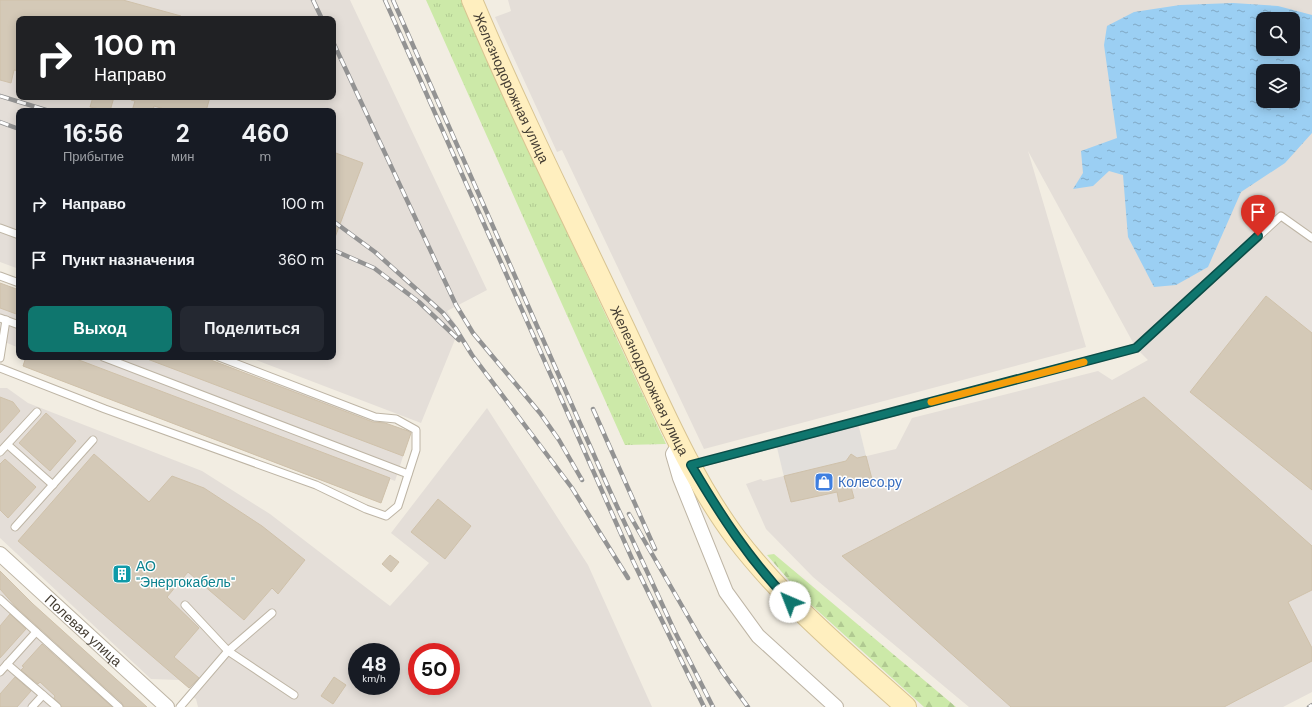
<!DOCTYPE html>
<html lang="ru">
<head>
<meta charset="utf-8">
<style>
	body { margin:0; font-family:"DM Sans",sans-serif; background:#242831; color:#f1f3f6; height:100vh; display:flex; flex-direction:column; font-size:15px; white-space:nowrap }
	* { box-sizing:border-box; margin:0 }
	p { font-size:13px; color:#9ea1a6 }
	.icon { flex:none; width:22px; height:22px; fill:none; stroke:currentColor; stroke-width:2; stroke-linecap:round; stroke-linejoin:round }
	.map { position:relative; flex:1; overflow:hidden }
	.details { position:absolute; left:16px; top:108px; width:320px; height:252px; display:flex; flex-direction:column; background:#171b24; border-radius:8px; box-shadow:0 2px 10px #0003 }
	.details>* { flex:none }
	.top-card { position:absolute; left:16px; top:16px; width:320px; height:84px; border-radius:8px; box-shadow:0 2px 10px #0003; background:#202124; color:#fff; overflow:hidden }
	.controls { position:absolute; left:1256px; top:12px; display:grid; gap:8px }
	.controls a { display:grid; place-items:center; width:44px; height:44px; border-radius:8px; background:#171b24; box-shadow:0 2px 10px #0003; font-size:20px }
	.speed { position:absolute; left:348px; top:643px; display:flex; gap:8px; font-size:20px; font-weight:700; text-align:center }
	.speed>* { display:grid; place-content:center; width:52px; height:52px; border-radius:50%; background:#171b24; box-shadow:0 2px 10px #0003; line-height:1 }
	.speed small { font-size:10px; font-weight:400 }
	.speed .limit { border:6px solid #d22; background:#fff; color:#111 }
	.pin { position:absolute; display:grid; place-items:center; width:34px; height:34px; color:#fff; margin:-41px -17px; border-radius:50% 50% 50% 0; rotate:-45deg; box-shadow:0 0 4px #0007 }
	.pin .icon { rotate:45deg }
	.me { position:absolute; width:44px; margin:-22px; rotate:316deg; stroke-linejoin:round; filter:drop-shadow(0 0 3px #0008) }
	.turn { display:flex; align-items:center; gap:14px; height:84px; padding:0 12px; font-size:18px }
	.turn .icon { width:52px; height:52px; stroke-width:2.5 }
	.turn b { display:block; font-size:28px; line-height:34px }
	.eta { display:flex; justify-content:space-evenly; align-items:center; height:68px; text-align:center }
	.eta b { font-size:24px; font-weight:700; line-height:28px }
	.action { display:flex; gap:8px; margin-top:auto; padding:8px 12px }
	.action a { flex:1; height:46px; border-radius:8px; background:#0f766e; color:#fff; font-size:16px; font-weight:700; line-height:46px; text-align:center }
	.action a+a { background:#242831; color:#f1f3f6 }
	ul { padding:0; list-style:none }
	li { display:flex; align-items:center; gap:12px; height:56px; padding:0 12px }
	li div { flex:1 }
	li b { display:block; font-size:15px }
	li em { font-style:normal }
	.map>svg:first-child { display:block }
</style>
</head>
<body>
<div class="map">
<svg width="1312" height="707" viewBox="0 0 1312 707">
	<defs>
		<pattern id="grass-tufts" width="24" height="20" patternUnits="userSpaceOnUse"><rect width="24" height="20" fill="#cce9a8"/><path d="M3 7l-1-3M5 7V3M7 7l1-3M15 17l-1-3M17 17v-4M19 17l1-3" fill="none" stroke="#b0c991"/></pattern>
		<pattern id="forest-firs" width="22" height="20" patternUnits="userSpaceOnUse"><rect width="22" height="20" fill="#cce9a8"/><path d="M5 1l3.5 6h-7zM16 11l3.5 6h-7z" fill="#b0c991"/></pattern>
		<pattern id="water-ripples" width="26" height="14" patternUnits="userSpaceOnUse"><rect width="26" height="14" fill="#9bcff3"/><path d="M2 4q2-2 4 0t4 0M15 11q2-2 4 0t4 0" fill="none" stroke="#80a9c5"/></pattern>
	</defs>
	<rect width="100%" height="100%" fill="#f2ede2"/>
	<g fill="#e4ded8" fill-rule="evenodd">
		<path d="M0 0H350L487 290 447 311 456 325V337L421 423 248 357H333V111H19V269L0 262ZM19 19H333V97H19Z"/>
		<path d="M508 0H1312V692L1283 707H969L813 577 766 529 746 484 761 479 763 481 896 449 912 418 1098 371 1112 380 1148 360 1136 348 1028 151 1086 347 704 449 562 150 557 152 495 17 511 11ZM1263 19H1293V49H1263ZM1263 71H1293V101H1263Z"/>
		<polygon points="0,283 19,290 19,348 0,340"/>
		<polygon points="26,357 202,357 411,432 395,481 390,479 381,503 23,366"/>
		<path d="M0 388H7L28 403 202 471 270 514 390 606 429 563 391 533 487 408 588 565 652 707H198L196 699 191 696 193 691 179 680 151 679 0 538ZM357 652H391V686H357ZM417 652H451V686H417Z"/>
		<polygon points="0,571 33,604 147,707 0,707"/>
	</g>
	<polygon fill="url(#grass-tufts)" points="426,0 463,0 488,63 666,444 625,445"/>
	<polygon fill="url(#forest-firs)" points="774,554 956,707 924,707 808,602 767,555"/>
	<polygon fill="#e2dfdb" points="857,419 866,456 784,477 775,439"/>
	<path fill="url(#water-ripples)" fill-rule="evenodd" d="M1233 3 1278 6 1312 15V133L1285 163 1241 192 1208 267 1176 285 1154 287 1128 237 1123 175 1109 171 1093 186 1073 189 1083 173 1081 151 1117 138 1104 45 1107 26 1134 12 1180 5ZM1263 19H1293V49H1263ZM1263 71H1293V101H1263Z"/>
	<g fill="#d4c9b7" stroke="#cfc1aa">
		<polygon points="0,0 123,0 181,16 180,19 19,19 19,71 14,70 11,83 0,80"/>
		<polygon points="93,97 114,97 110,111 90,107"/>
		<polygon points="132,97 210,97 206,111 171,111 154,106 153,111 132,111 135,101 131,100"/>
		<polygon points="333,152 363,163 334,240 333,240"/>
		<polygon points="0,283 19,290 19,315 0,308"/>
		<polygon points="1266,296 1312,333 1312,490 1190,392"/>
		<polygon points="26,357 71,357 390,478 381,503 23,366"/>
		<polygon points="142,357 203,357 373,422 385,423 408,431 411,433 403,456"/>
		<polygon points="0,397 13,402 20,411 0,433"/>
		<polygon points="1144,397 1312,546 1312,590 1288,602 1312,648 1312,661 1224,707 1011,707 842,556"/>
		<polygon points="46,413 76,441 50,471 19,443"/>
		<polygon points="94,454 149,502 172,476 204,488 262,526 305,560 278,594 272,588 244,620 188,572 167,597 199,628 174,657 199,678 189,688 18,541"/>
		<polygon points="851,454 857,458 866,456 873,483 851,487 854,498 839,502 837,492 791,502 784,476 846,461"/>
		<polygon points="5,459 36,487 8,518 0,510 0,464"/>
		<polygon points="438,499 471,526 445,559 411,532"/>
		<polygon points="390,555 399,562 391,572 382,564"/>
		<polygon points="0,571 33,604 147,707 124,707 122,703 16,607 0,589"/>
		<polygon points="10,614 26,629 0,658 0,626"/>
		<polygon points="42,644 112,707 62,707 54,698 55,696 40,682 38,684 21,670 24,667 22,666"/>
		<polygon points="15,677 31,691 17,707 0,707 0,694"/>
		<polygon points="334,677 346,685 333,704 321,696"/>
	</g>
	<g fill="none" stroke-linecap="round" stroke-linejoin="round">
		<g stroke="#beb5a5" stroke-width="9">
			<g id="service">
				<polyline points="0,228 19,235"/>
				<polyline points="0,276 19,283"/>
				<polyline points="0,318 19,325"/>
				<polyline points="103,357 408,474"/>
				<polyline points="0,358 6,320"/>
				<polyline points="0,368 105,409 316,485 366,509 386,516 398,506 416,450 416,430 396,419 375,417 219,357"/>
				<polyline points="8,445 53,485"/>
				<polyline points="0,452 37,412"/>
				<polyline points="692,465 1136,348 1281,216 1312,238"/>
				<polyline points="15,527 93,440"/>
				<polyline points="0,599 119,707"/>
				<polyline points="185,605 228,651 294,695"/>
				<polyline points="7,664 57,707"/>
				<polyline points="0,672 36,632"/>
				<polyline points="32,707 43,695"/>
				<polyline points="180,707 228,651 272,613"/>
			</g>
		</g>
		<g stroke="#beb5a5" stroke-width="16">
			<g id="minor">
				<polyline points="680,443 673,454 680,478 726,592 758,636 836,707"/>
				<path id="s1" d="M0 554 167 707"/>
			</g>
		</g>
		<g stroke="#d8c492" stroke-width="22">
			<g id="secondary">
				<path id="s2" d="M472 0C518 110 572 217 623 325 656 394 690 477 736 538 785 602 846 653 906 707"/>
			</g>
		</g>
		<use href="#service" stroke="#fff" stroke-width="7"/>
		<use href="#minor" stroke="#fff" stroke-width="14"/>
		<use href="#secondary" stroke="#ffefbf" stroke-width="20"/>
		<g stroke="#939393" stroke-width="4.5">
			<g id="rail">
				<polyline points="313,0 322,19"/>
				<polyline points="385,0 633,561 704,707"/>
				<polyline points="393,0 609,489 674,630 713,707"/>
				<polyline points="333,42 456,305 473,333 540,413 559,440 582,480"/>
				<polyline points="0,96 49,111"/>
				<polyline points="0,122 19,129"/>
				<polyline points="333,221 375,252 443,313 456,329 472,355 572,488 628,578"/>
				<polyline points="333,250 374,268 419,302 459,340"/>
				<polyline points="593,409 655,549"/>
				<polyline points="629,514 701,639 723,673 748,707"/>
				<polyline points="1309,707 1312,705"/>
			</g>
		</g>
		<use href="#rail" stroke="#fff" stroke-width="3" stroke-dasharray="9" stroke-linecap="butt"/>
	</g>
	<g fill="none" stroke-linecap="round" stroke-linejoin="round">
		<g stroke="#0a4d48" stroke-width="10">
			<path id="route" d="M790 602C749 559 721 516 691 465L1136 348 1258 236"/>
		</g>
		<use href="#route" stroke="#0f766e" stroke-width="7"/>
		<polyline stroke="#f59e0b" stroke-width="7" points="931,402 1084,362"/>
	</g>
	<defs>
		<g id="shop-square" transform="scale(1)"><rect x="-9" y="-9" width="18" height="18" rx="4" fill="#3f7fe0" stroke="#fff"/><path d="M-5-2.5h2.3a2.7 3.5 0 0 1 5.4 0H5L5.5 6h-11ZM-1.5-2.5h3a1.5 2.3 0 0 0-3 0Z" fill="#fff"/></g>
		<g id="building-square" transform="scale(1)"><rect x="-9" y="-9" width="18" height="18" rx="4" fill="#0f9aa8" stroke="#fff"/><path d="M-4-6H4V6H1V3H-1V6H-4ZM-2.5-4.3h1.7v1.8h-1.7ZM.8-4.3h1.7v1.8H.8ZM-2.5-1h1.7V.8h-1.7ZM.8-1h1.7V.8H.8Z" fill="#fff"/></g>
	</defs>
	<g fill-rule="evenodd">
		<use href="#shop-square" x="824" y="482"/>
		<use href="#building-square" x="122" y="574"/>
	</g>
	<g text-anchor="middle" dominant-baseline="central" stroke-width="3" stroke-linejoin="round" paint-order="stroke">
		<g font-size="14" fill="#443d33" stroke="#fff">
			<text stroke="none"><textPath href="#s2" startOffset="96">Железнодорожная улица</textPath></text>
			<text stroke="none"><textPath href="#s2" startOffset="420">Железнодорожная улица</textPath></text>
			<text stroke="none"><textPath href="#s1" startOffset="113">Полевая улица</textPath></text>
		</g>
		<g font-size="14" fill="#366cbe" stroke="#fff" text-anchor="start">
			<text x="838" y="482">Колесо.ру</text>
		</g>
		<g font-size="14" fill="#0d838f" stroke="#fff" text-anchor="start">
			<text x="136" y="566">АО<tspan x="136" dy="16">"Энергокабель"</tspan></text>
		</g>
	</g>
</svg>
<div class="controls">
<a><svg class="icon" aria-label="search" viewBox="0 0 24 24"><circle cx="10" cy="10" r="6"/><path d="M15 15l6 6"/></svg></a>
<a><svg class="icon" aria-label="layers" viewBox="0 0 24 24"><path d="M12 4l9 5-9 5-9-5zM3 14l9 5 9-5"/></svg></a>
</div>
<div class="speed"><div>48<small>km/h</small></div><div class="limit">50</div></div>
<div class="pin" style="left:1258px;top:236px;background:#d93025"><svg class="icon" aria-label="arrive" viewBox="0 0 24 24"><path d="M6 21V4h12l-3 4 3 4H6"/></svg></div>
<svg class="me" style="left:790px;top:602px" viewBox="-20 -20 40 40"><circle r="19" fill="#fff"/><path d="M0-13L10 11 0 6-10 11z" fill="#0f766e"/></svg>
<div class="top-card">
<div class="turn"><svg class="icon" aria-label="right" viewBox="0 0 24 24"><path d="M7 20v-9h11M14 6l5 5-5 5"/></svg><div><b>100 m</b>Направо</div></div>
</div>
<section class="details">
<div class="eta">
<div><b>16:56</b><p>Прибытие</p></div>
<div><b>2</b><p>мин</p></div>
<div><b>460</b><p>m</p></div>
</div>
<ul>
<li><svg class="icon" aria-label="right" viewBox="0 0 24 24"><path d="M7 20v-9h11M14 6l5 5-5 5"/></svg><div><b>Направо</b></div><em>100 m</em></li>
<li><svg class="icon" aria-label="arrive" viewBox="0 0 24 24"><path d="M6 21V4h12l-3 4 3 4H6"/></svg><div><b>Пункт назначения</b></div><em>360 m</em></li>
</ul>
<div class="action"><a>Выход</a><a>Поделиться</a></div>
</section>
</div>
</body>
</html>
